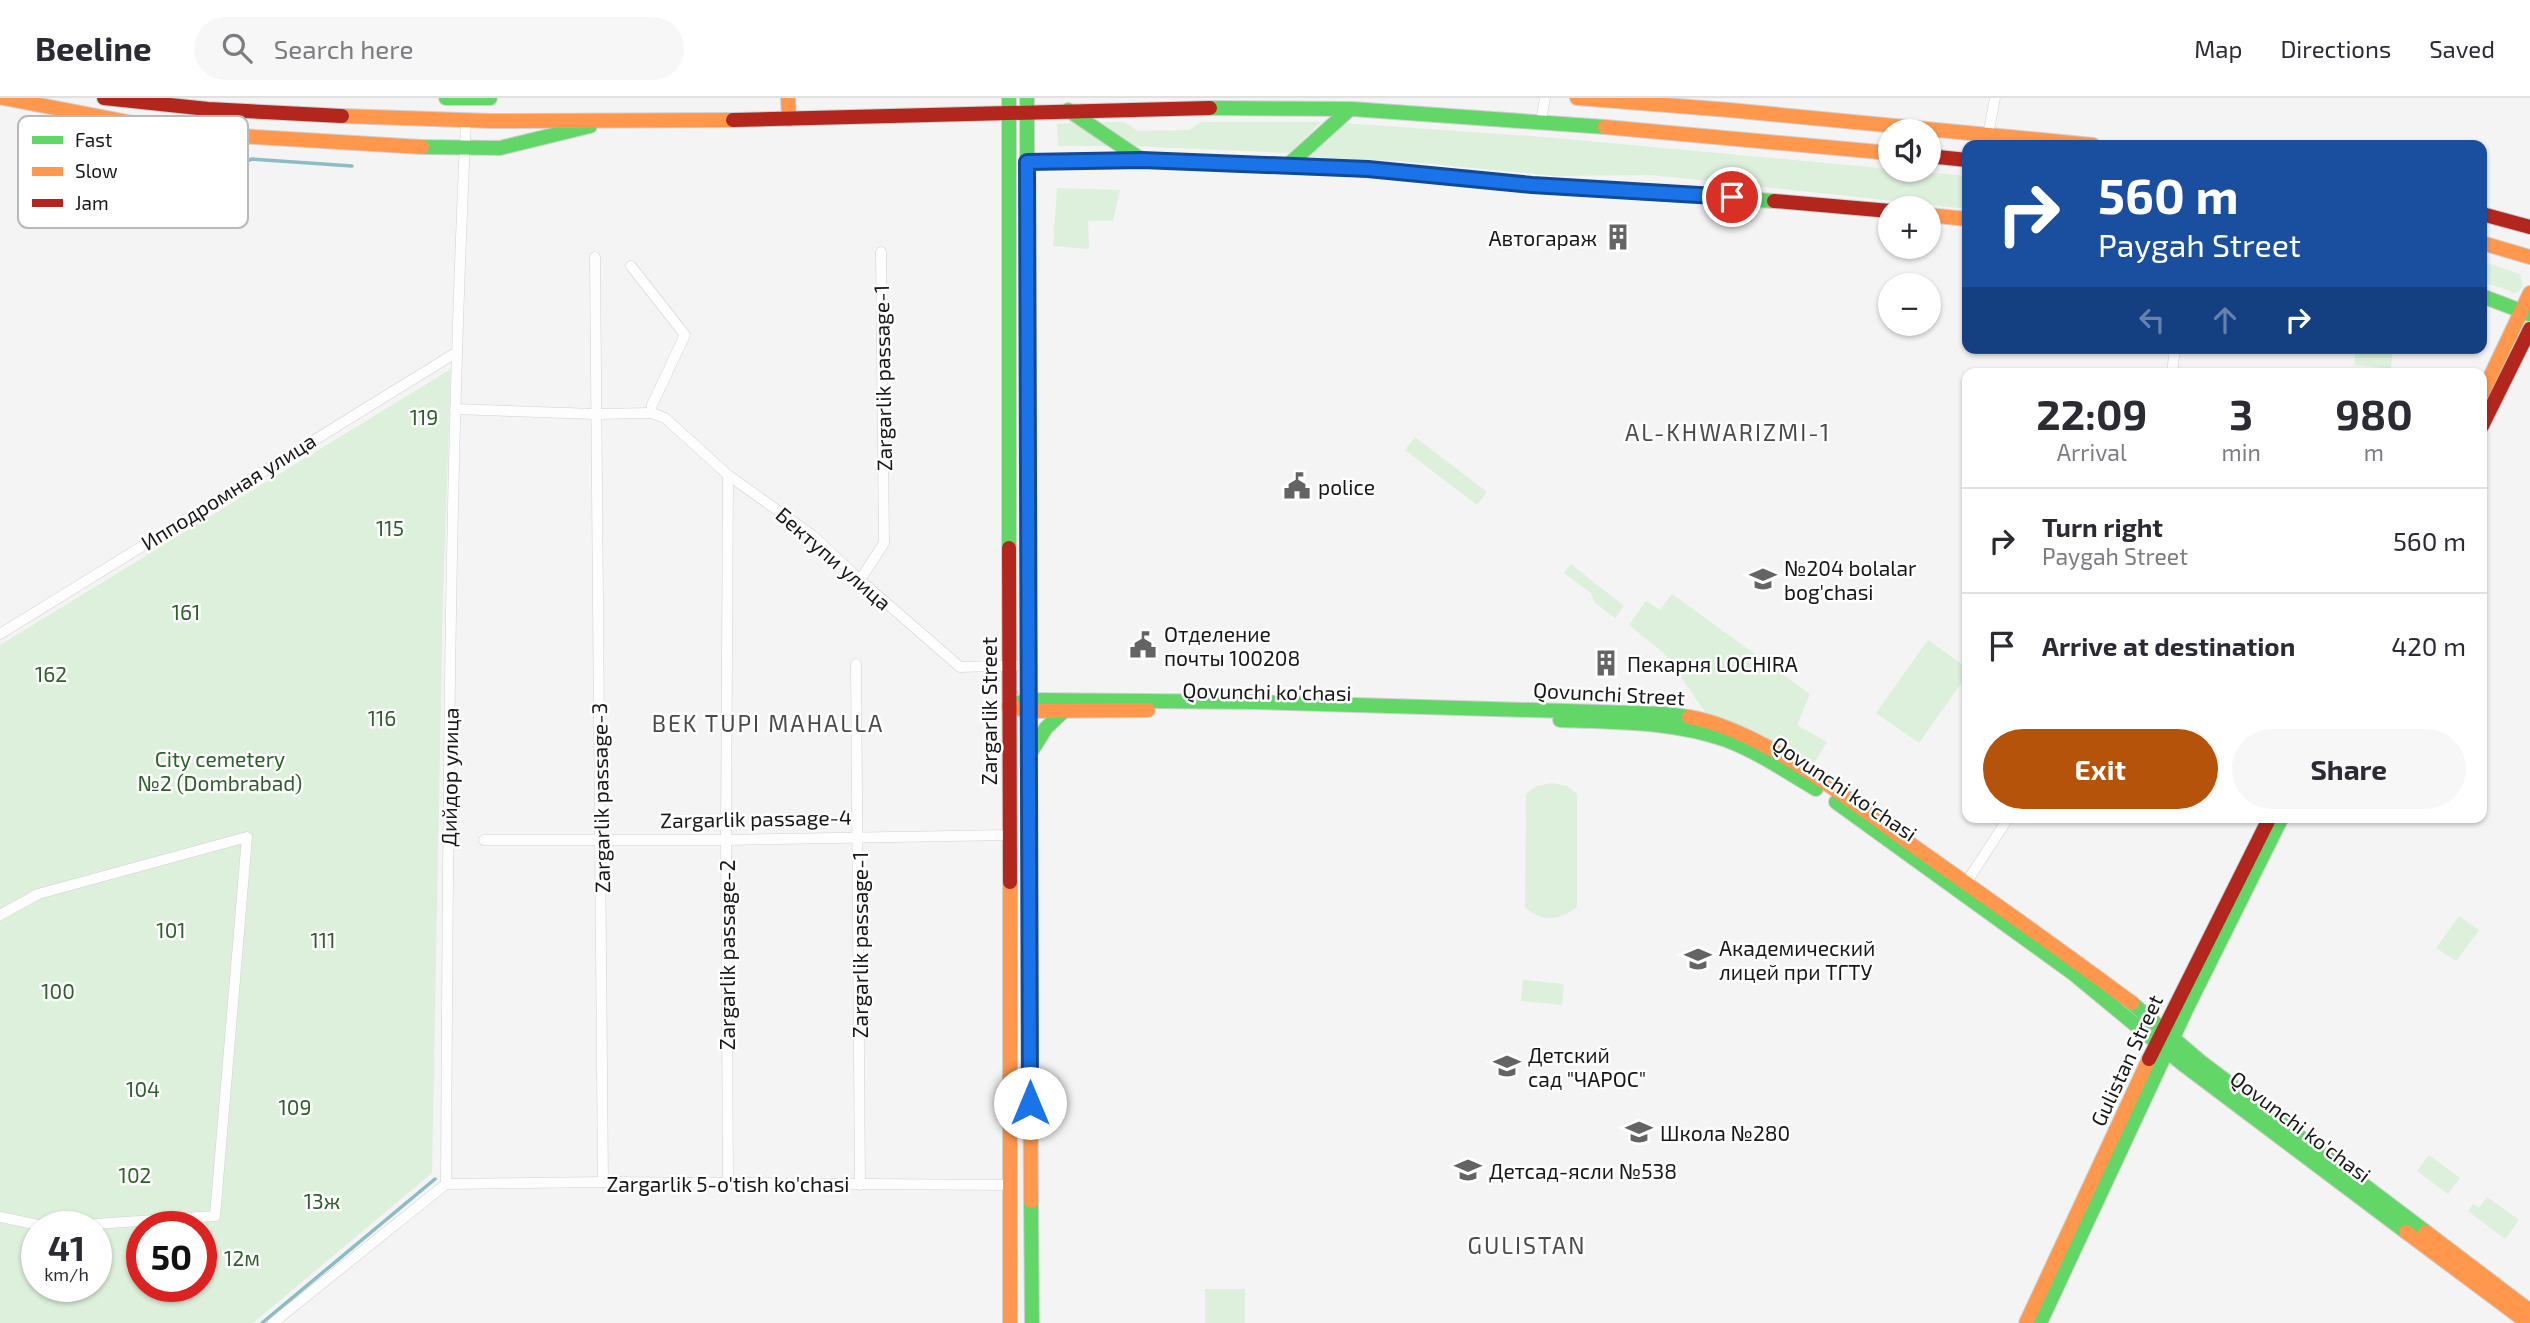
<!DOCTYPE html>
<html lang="en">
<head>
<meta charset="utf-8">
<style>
	body { margin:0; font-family:"Exo 2",sans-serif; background:#f7f7f7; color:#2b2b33; height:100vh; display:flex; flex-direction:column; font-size:26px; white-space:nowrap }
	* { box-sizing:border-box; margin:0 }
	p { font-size:23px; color:#7c7c81 }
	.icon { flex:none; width:38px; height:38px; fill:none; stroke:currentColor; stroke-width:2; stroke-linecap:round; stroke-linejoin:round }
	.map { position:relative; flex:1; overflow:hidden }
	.panel { position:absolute; left:1962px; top:270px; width:525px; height:455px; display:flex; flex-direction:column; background:#fff; border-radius:14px; box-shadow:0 2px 5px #0004 }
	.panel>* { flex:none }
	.top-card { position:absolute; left:1962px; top:42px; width:525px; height:214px; border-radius:14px; box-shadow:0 2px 5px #0004; background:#1a4fa0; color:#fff; overflow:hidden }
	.fabs { position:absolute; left:1878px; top:21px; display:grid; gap:14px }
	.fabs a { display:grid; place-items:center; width:63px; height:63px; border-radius:50%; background:#fff; box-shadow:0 2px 5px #0004; font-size:35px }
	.speed { position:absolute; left:21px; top:1113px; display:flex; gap:14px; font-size:35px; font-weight:700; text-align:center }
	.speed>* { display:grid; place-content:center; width:91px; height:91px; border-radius:50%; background:#fff; box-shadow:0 2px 5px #0004; line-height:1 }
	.speed small { font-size:18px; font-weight:400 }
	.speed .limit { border:10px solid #d22; background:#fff; color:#111 }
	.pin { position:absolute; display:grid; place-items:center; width:60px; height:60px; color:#fff; margin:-30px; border:4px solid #fff; border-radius:50%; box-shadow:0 2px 7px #0007 }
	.me { position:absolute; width:77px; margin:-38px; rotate:0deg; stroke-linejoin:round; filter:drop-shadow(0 0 5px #0008) }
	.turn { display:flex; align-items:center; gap:24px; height:147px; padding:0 21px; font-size:32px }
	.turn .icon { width:91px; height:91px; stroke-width:2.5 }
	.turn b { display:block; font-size:49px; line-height:60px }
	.lanes { display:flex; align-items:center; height:66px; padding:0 21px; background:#0003; justify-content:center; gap:35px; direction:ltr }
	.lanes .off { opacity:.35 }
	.eta { display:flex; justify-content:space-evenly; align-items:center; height:119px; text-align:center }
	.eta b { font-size:42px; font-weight:700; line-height:49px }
	.cta { display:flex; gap:14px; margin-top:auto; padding:14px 21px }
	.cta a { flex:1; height:80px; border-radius:42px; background:#b45309; color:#fff; font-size:28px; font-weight:700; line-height:80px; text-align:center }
	.cta a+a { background:#f7f7f7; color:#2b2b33 }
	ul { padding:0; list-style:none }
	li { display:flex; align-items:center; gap:21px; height:105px; padding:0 21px; border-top:2px solid #e1e1e2 }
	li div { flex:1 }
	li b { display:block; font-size:26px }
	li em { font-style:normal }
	header { display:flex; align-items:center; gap:42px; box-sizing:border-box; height:98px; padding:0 35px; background:#fff; border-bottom:2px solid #e1e1e2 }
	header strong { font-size:33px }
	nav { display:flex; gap:38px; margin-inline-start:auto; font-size:24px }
	.search { width:490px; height:63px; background:#f7f7f7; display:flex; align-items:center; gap:18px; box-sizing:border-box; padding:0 24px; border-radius:38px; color:#7c7c81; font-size:26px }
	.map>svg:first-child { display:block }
</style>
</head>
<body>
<header>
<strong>Beeline</strong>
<div class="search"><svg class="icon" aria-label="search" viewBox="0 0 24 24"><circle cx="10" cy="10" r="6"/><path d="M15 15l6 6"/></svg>Search here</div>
<nav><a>Map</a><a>Directions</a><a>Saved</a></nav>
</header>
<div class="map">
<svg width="2530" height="1225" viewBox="0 0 2530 1225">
	<rect width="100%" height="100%" fill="#f4f4f4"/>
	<g fill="#ddf0dc" fill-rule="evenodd">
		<polygon points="1102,24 1124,24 1138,33 1189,32 1201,24 1321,24 1290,55 1130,48"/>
		<polygon points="1071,25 1088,32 1112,48 1058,48 1057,26"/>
		<polygon points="1342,25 1545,39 1967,78 1967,111 1652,77 1557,78 1398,63 1312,59 1309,54"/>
		<polygon points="1057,90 1120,92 1113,123 1088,123 1089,151 1053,148"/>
		<polygon points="2482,163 2520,176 2523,188 2518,194 2511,196 2511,193 2482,184"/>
		<polygon points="2356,250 2393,250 2391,271 2354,267"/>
		<path d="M451 271 443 498 432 1075 253 1225H0V547ZM37 1129H96V1188H37ZM142 1129H201V1188H142Z"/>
		<polygon points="1415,339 1487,394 1477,407 1405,352"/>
		<polygon points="1571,466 1624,508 1615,520 1594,504 1591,495 1564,475"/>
		<polygon points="1672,496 1810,596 1797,627 1827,644 1812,669 1743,629 1707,617 1665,556 1629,527 1646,503 1660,512"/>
		<polygon points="1928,542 1967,570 1967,577 1919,645 1876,615"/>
		<path d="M1552 685 1567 688 1577 696V809C1559 823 1542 825 1525 809L1526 696 1537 688Z"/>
		<polygon points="2459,818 2479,832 2456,863 2436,850"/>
		<polygon points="1523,882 1564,886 1562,907 1521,903"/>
		<polygon points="2429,1057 2460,1080 2448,1096 2417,1073"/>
		<polygon points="2487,1099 2519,1122 2505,1141 2468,1113 2473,1106 2479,1110"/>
		<rect x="1205" y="1191" width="40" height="34"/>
	</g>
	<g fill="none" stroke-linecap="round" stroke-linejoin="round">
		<g stroke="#8dbcc4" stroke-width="3.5">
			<polyline points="218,74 252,61 352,68"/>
			<polyline points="262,1225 435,1081"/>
		</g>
		<g stroke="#d1d1d1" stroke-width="11">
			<g id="street">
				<polyline points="1541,23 1545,0"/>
				<polyline points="1988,37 1995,0"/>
				<polyline points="595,159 603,1084"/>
				<polyline points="631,168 685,237 652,307 651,315"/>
				<polyline points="2172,275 2175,250"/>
				<polyline points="455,311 596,316 651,315 665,320 728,377 812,437 860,482 960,569 1028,567"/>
				<polyline points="860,482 884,445 881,154"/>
				<polyline points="0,536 457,254"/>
				<polyline points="856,566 860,1087"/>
				<polyline points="484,742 726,742 1009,737"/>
				<polyline points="1964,788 2009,719"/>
				<polyline points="0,817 38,796 247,739 215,1118 50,1129"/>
				<path d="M446 1086C448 732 449 377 466 24"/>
				<polyline points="446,1086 603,1084 1010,1087"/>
				<polyline points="728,1086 726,742 728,377"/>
				<polyline points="0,1119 48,1129"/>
				<polyline points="273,1225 446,1086"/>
			</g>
		</g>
		<g stroke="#d1d1d1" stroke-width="16">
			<g id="fast">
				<polyline points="446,0 490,0"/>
				<polyline points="1009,0 1009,450"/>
				<polyline points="1027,0 1028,565"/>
				<polyline points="1210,10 1352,11 1605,29"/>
				<polyline points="1068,12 1142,62"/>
				<polyline points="422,49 500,50 590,28"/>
				<polyline points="1287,68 1350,11"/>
				<polyline points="1357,71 1532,87 1774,103"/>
				<polyline points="2482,198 2529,216"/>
				<polyline points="1009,608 1028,602 1257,604 1665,616 1689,619"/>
				<path d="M1560 622C1616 624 1673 623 1726 642 1758 654 1787 674 1816 691"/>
				<polyline points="1029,657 1046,630 1065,612"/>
				<polyline points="1836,704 2074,876 2184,967 2406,1134"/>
				<polyline points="2132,905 2201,964 2426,1134"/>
				<polyline points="1031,1103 1032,1225"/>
				<polyline points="2040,1225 2186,912 2282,719"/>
			</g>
		</g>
		<g stroke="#d1d1d1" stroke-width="16">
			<g id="slow">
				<polyline points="3,0 159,30 255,39 422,49"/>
				<polyline points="788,0 789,21"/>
				<polyline points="1577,0 1729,12 2093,47"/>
				<polyline points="342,18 491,23 733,22"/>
				<polyline points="1605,29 1890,55"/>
				<polyline points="1027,64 1142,62 1357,71"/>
				<polyline points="1928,117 1967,121"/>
				<polyline points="2482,145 2530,159"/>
				<polyline points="2482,296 2530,195"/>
				<polyline points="1028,565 1031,1103"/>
				<polyline points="1009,608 1028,613 1148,612"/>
				<path d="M1689 619C1764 632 1856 707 1919 752 1990 802 2062 853 2132 905"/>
				<polyline points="1010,784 1010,1225"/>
				<polyline points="2406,1134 2528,1225"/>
				<polyline points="2426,1134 2530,1213"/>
				<polyline points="2026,1225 2149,961"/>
			</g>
		</g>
		<g stroke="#d1d1d1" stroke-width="16">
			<g id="jam">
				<polyline points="104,0 208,11 342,18"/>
				<polyline points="733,22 1210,10"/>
				<polyline points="1928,58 1967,62"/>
				<polyline points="1774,103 1890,113"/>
				<polyline points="2482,116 2530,129"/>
				<polyline points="2482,328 2530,231"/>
				<polyline points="1009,450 1010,784"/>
				<polyline points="2149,961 2270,719"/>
			</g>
		</g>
		<use href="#street" stroke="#fdfdfd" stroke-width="10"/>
		<use href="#fast" stroke="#63d668" stroke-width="14"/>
		<use href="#slow" stroke="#ff974d" stroke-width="14"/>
		<use href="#jam" stroke="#b3261e" stroke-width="14"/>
	</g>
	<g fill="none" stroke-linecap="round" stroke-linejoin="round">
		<g stroke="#114b97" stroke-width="18">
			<polyline id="route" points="1030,1005 1027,64 1142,62 1368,71 1532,87 1732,99"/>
		</g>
		<use href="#route" stroke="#1a73e8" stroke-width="12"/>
	</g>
	<defs>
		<g id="building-bare" transform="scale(2.1)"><path d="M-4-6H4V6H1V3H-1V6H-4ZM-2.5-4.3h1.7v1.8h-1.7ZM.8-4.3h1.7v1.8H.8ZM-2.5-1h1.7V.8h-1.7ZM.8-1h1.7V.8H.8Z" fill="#646464" stroke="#fff" stroke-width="2.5" paint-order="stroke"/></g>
		<g id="civic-bare" transform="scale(2.1)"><path d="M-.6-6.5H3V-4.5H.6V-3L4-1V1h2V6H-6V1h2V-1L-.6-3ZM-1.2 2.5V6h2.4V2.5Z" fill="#646464" stroke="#fff" stroke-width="2.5" paint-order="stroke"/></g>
		<g id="school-bare" transform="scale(2.1)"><path d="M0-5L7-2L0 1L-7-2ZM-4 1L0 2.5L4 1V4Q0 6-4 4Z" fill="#646464" stroke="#fff" stroke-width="2.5" paint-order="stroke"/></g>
		<g id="university-bare" transform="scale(2.1)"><path d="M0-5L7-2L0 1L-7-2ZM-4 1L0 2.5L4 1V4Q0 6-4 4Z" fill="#646464" stroke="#fff" stroke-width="2.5" paint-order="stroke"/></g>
	</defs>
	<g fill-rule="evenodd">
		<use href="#building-bare" x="1618" y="139"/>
		<use href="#civic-bare" x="1297" y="388"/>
		<use href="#school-bare" x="1763" y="481"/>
		<use href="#civic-bare" x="1143" y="547"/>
		<use href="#building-bare" x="1606" y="565"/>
		<use href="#university-bare" x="1698" y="861"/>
		<use href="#school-bare" x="1507" y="968"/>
		<use href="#school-bare" x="1639" y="1034"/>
		<use href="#school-bare" x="1468" y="1072"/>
	</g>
	<g text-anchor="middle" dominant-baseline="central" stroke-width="5" stroke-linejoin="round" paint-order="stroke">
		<g font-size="21" fill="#171717" stroke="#fff" text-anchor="start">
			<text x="1597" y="139" text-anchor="end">Автогараж</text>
			<text x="1318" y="388">police</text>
			<text x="1784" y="469">№204 bolalar<tspan x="1784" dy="24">bog'chasi</tspan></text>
			<text x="1164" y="535">Отделение<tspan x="1164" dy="24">почты 100208</tspan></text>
			<text x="1627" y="565">Пекарня LOCHIRA</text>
			<text x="1719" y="849">Академический<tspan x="1719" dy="24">лицей при ТГТУ</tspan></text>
			<text x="1528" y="956">Детский<tspan x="1528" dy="24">сад "ЧАРОС"</tspan></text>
			<text x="1660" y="1034">Школа №280</text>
			<text x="1489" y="1072">Детсад-ясли №538</text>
		</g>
		<g font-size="21" fill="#171717" stroke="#fff">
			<text transform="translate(882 280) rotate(-91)">Zargarlik passage-1</text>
			<text transform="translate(228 393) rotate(-32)">Ипподромная улица</text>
			<text transform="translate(834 460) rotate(41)">Бектупи улица</text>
			<text transform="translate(1267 593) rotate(1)">Qovunchi ko'chasi</text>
			<text transform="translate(1609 595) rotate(3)">Qovunchi Street</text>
			<text transform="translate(988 613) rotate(-90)">Zargarlik Street</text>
			<text transform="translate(449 679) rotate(-89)">Дийдор улица</text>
			<text transform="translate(1845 690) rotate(34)">Qovunchi ko'chasi</text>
			<text transform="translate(600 700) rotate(-91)">Zargarlik passage-3</text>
			<text transform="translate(756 720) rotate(-1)">Zargarlik passage-4</text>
			<text transform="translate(859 847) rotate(-90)">Zargarlik passage-1</text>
			<text transform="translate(726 857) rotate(-90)">Zargarlik passage-2</text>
			<text transform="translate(2126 962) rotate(-65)">Gulistan Street</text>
			<text transform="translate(2301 1028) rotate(37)">Qovunchi ko'chasi</text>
			<text x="728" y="1085">Zargarlik 5-o'tish ko'chasi</text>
		</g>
		<g font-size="21" fill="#2d602a" stroke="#fff">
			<text x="424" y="318">119</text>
			<text x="390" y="429">115</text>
			<text x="186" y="513">161</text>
			<text x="51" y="575">162</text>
			<text x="382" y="619">116</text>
			<text x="220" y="660">City cemetery<tspan x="220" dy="24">№2 (Dombrabad)</tspan></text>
			<text x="171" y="831">101</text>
			<text x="323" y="841">111</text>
			<text x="58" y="892">100</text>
			<text x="143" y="990">104</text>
			<text x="295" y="1008">109</text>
			<text x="135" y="1076">102</text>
			<text x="322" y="1102">13ж</text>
			<text x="242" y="1159">12м</text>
		</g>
		<g font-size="23" letter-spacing="2" fill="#494a4b" stroke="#fff">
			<text x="1728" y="334">AL-KHWARIZMI-1</text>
			<text x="768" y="625">BEK TUPI MAHALLA</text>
			<text x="1527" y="1147">GULISTAN</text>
		</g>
	</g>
	<rect x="18" y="18" width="230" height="112" rx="10" fill="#fff" stroke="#b9b9b9" stroke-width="2"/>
	<rect x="32" y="38" width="31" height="8" fill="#63d668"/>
	<rect x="32" y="69" width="31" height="9" fill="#ff974d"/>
	<rect x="32" y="101" width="31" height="8" fill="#b3261e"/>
	<g font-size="19" fill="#171717">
		<text x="75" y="49">Fast</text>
		<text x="75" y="80">Slow</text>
		<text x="75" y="112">Jam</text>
	</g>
</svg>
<div class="fabs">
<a><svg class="icon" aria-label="sound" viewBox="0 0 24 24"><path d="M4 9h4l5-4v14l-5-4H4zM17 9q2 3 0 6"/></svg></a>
<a>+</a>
<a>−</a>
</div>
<div class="speed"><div>41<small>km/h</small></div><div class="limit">50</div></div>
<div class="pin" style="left:1732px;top:99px;background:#d93025"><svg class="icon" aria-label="arrive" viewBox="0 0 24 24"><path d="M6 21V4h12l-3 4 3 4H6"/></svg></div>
<svg class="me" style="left:1030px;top:1005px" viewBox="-20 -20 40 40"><circle r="19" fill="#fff"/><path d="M0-13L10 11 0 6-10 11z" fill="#1a73e8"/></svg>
<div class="top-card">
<div class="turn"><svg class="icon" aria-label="right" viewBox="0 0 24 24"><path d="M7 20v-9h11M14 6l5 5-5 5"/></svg><div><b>560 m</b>Paygah Street</div></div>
<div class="lanes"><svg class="icon off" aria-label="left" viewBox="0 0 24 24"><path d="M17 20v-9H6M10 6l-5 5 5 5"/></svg><svg class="icon off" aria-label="ahead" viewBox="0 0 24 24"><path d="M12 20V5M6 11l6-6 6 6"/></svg><svg class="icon" aria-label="right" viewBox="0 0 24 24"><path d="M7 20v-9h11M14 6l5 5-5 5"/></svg></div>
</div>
<section class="panel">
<div class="eta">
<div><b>22:09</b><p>Arrival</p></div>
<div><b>3</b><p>min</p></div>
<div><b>980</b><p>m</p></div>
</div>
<ul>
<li><svg class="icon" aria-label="right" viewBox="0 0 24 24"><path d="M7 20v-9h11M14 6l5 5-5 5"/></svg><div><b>Turn right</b><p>Paygah Street</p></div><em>560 m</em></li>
<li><svg class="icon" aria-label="arrive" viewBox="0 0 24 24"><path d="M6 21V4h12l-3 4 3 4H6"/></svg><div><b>Arrive at destination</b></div><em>420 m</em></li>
</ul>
<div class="cta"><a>Exit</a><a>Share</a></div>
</section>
</div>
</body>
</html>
